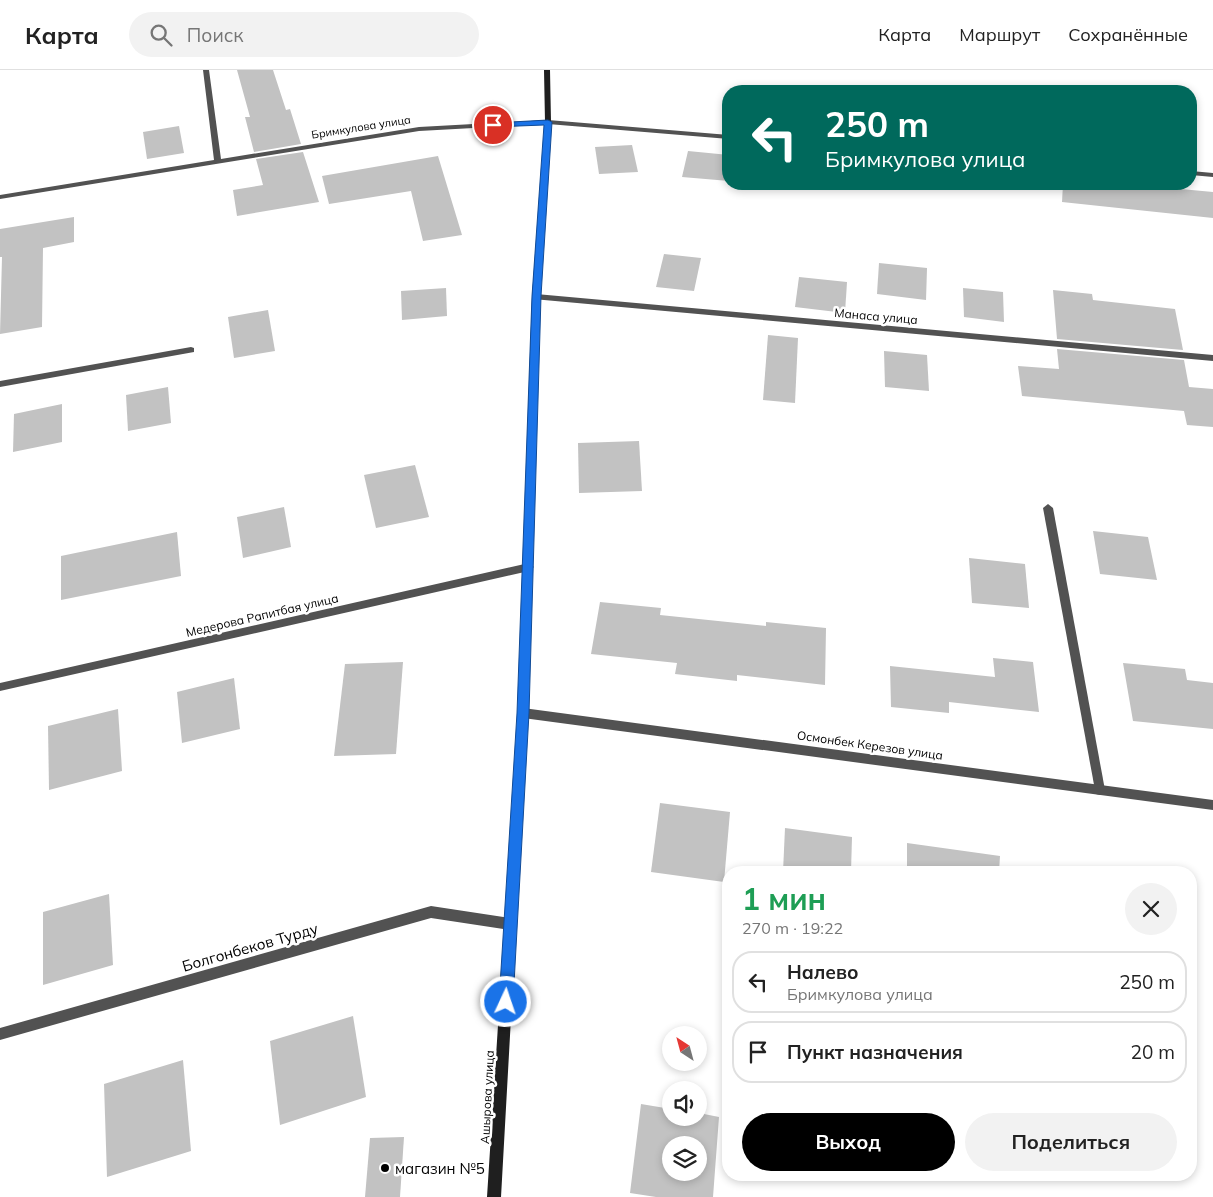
<!DOCTYPE html>
<html lang="ru">
<head>
<meta charset="utf-8">
<style>
	body { margin:0; font-family:Mulish,sans-serif; background:#f2f2f2; color:#222; height:100vh; display:flex; flex-direction:column; font-size:19px; white-space:nowrap }
	* { box-sizing:border-box; margin:0 }
	p { font-size:16px; color:#767676 }
	.icon { flex:none; width:28px; height:28px; fill:none; stroke:currentColor; stroke-width:2; stroke-linecap:round; stroke-linejoin:round }
	.map { position:relative; flex:1; overflow:hidden }
	.sheet { position:absolute; left:722px; top:796px; width:475px; height:315px; display:flex; flex-direction:column; background:#fff; border-radius:20px; box-shadow:0 2px 8px #0003 }
	.sheet>* { flex:none }
	.hud { position:absolute; left:722px; top:15px; width:475px; height:105px; border-radius:20px; box-shadow:0 2px 8px #0003; background:#00695c; color:#fff; overflow:hidden }
	.needle { width:32px; rotate:324deg }
	.controls { position:absolute; left:662px; top:956px; display:grid; gap:10px }
	.controls a { display:grid; place-items:center; width:45px; height:45px; border-radius:50%; background:#fff; box-shadow:0 2px 8px #0003; font-size:25px }
	.pin { position:absolute; display:grid; place-items:center; width:42px; height:42px; color:#fff; margin:-21px; border:2px solid #fff; border-radius:50%; box-shadow:0 1px 5px #0007 }
	.me { position:absolute; width:55px; margin:-28px; rotate:3deg; stroke-linejoin:round; filter:drop-shadow(0 0 4px #0008) }
	.turn { display:flex; align-items:center; gap:18px; height:105px; padding:0 20px; font-size:22px }
	.turn .icon { width:65px; height:65px; stroke-width:2.5 }
	.turn b { display:block; font-size:35px; line-height:42px }
	.round { display:grid; place-items:center; flex:none; width:52px; height:52px; border-radius:26px; background:#f2f2f2 }
	.summary { display:flex; align-items:center; justify-content:space-between; height:85px; padding:0 20px }
	h1 { font-size:30px; font-weight:700; line-height:38px; color:#1e9e55 }
	.button { display:flex; gap:10px; margin-top:auto; padding:10px 20px }
	.button a { flex:1; height:58px; border-radius:30px; background:#000; color:#fff; font-size:20px; font-weight:700; line-height:58px; text-align:center }
	.button a+a { background:#f2f2f2; color:#222 }
	ul { padding:0; list-style:none }
	li { display:flex; align-items:center; gap:15px; height:62px; margin:0 10px 8px; padding:0 10px; border:2px solid #e0e0e0; border-radius:20px }
	li div { flex:1 }
	li b { display:block; font-size:19px }
	li em { font-style:normal }
	header { display:flex; align-items:center; gap:30px; box-sizing:border-box; height:70px; padding:0 25px; background:#fff; border-bottom:1px solid #e0e0e0 }
	header strong { font-size:24px }
	nav { display:flex; gap:28px; margin-inline-start:auto; font-size:18px }
	.search { width:350px; height:45px; background:#f2f2f2; display:flex; align-items:center; gap:12px; box-sizing:border-box; padding:0 18px; border-radius:28px; color:#767676; font-size:19px }
	.map>svg:first-child { display:block }
</style>
</head>
<body>
<header>
<strong>Карта</strong>
<div class="search"><svg class="icon" aria-label="search" viewBox="0 0 24 24"><circle cx="10" cy="10" r="6"/><path d="M15 15l6 6"/></svg>Поиск</div>
<nav><a>Карта</a><a>Маршрут</a><a>Сохранённые</a></nav>
</header>
<div class="map">
<svg width="1213" height="1127" viewBox="0 0 1213 1127">
	<rect width="100%" height="100%" fill="#fff"/>
	<g fill="#c2c2c2" fill-rule="evenodd">
		<polygon points="237,0 273,0 286,40 290,39 301,74 254,82 245,47 250,47"/>
		<polygon points="179,56 184,83 147,89 143,62"/>
		<polygon points="632,75 638,102 599,104 595,77"/>
		<polygon points="688,81 729,85 729,111 682,107"/>
		<polygon points="303,82 319,132 237,146 233,120 263,115 256,89"/>
		<polygon points="438,86 462,165 423,171 411,121 329,134 322,106"/>
		<polygon points="1063,114 1127,114 1213,122 1213,148 1062,132"/>
		<polygon points="74,147 74,172 43,178 42,257 0,264 2,187 0,187 0,159"/>
		<polygon points="664,184 701,188 694,221 656,217"/>
		<polygon points="879,193 927,198 926,230 877,224"/>
		<polygon points="799,207 847,212 845,243 795,237"/>
		<polygon points="446,218 447,246 402,250 401,221"/>
		<polygon points="963,218 1003,222 1004,252 964,247"/>
		<polygon points="1053,220 1092,224 1093,230 1175,239 1183,280 1057,269"/>
		<polygon points="268,240 275,281 234,288 228,247"/>
		<polygon points="768,265 798,268 795,333 763,330"/>
		<polygon points="1057,279 1184,290 1189,317 1213,319 1213,357 1187,355 1184,341 1022,326 1018,296 1059,299"/>
		<polygon points="884,281 927,285 929,321 885,317"/>
		<polygon points="168,317 171,353 128,361 126,325"/>
		<polygon points="62,334 62,372 13,382 14,344"/>
		<polygon points="639,371 642,421 579,423 578,373"/>
		<polygon points="415,395 429,447 376,458 364,405"/>
		<polygon points="284,437 291,477 243,488 237,447"/>
		<polygon points="1093,461 1148,467 1157,510 1100,504"/>
		<polygon points="177,462 181,506 61,530 61,486"/>
		<polygon points="969,488 1025,494 1029,538 972,533"/>
		<polygon points="600,532 661,538 660,545 766,556 766,552 826,558 825,615 737,605 737,611 675,604 677,593 591,584"/>
		<polygon points="993,588 1033,592 1039,642 949,632 949,643 891,637 890,596 995,607"/>
		<polygon points="403,592 396,684 334,686 345,594"/>
		<polygon points="1123,593 1185,599 1187,610 1213,613 1213,659 1133,651"/>
		<polygon points="234,608 240,659 182,673 177,622"/>
		<polygon points="118,639 122,701 49,720 48,656"/>
		<polygon points="660,733 730,742 724,812 651,802"/>
		<polygon points="785,758 852,767 851,802 783,802"/>
		<polygon points="907,773 1000,786 999,802 907,802"/>
		<polygon points="109,824 113,895 43,915 43,842"/>
		<polygon points="353,946 366,1027 280,1055 270,971"/>
		<polygon points="183,990 191,1081 107,1107 104,1014"/>
		<path d="M641 1034 671 1039V1048H699V1043L719 1047 713 1127H656L630 1123ZM671 1075H699V1102H671Z"/>
		<polygon points="404,1067 400,1127 365,1127 370,1068"/>
	</g>
	<g fill="none" stroke-linecap="round" stroke-linejoin="round">
		<g fill="#525252" fill-rule="evenodd">
			<polygon points="191,277 194,278 194,282 0,317 0,311"/>
			<polygon points="1048,434 1053,438 1105,720 1104,724 1100,725 1096,724 1095,720 1043,438"/>
		</g>
		<g fill="#525252" fill-rule="evenodd">
			<polygon points="203,0 209,0 221,89 419,57 548,50 729,65 729,69 548,54 419,61 0,129 0,125 214,90"/>
			<polygon points="1191,101 1213,103 1213,107 1191,105"/>
			<polygon points="536,224 1213,285 1213,291 533,229 533,225"/>
			<polygon points="529,493 534,497 529,501 0,621 0,613"/>
			<polygon points="523,638 1213,730 1213,740 523,648 519,646 518,643 519,640"/>
			<polygon points="431,836 510,848 514,850 516,854 514,858 510,860 431,848 0,970 0,958"/>
		</g>
		<polygon fill="#1f1f1f" fill-rule="evenodd" points="544,0 550,0 551,52 540,227 528,643 501,1127 487,1127 518,643 532,227 545,52"/>
	</g>
	<polygon fill="#1a73e8" stroke="#114b97" points="548,50 552,52 541,226 529,643 513,932 511,937 506,939 501,937 499,932 517,643 532,226 544,55 493,57 489,55 493,53"/>
	<circle fill="#000" stroke="#fff" stroke-width="2" cx="385" cy="1098" r="5"/>
	<g text-anchor="middle" dominant-baseline="central" stroke-width="5" stroke-linejoin="round" paint-order="stroke">
		<g font-size="11" fill="#000" stroke="#fff">
			<text transform="translate(361 57) rotate(-9)">Бримкулова улица</text>
		</g>
		<g font-size="12" fill="#000" stroke="#fff">
			<text transform="translate(876 246) rotate(5)">Манаса улица</text>
			<text transform="translate(262 545) rotate(-13)">Медерова Рапитбая улица</text>
			<text transform="translate(870 675) rotate(8)">Осмонбек Керезов улица</text>
			<text transform="translate(487 1027) rotate(-87)">Ашырова улица</text>
		</g>
		<g font-size="15" fill="#000" stroke="#fff">
			<text transform="translate(250 877) rotate(-16)">Болгонбеков Турду</text>
		</g>
		<g font-size="15" fill="#000" stroke="#fff" text-anchor="start">
			<text x="395" y="1098">магазин №5</text>
		</g>
	</g>
</svg>
<div class="controls">
<a><svg class="needle" viewBox="-14 -14 28 28"><path d="M0-13l5 13h-10z" fill="#e53935"/><path d="M0 13l5-13h-10z" fill="#767676"/></svg></a>
<a><svg class="icon" aria-label="sound" viewBox="0 0 24 24"><path d="M4 9h4l5-4v14l-5-4H4zM17 9q2 3 0 6"/></svg></a>
<a><svg class="icon" aria-label="layers" viewBox="0 0 24 24"><path d="M12 4l9 5-9 5-9-5zM3 14l9 5 9-5"/></svg></a>
</div>
<div class="pin" style="left:493px;top:55px;background:#d93025"><svg class="icon" aria-label="arrive" viewBox="0 0 24 24"><path d="M6 21V4h12l-3 4 3 4H6"/></svg></div>
<svg class="me" style="left:506px;top:932px" viewBox="-20 -20 40 40"><circle r="17" fill="#1a73e8" stroke="#fff" stroke-width="3"/><path d="M0-11L8 9 0 5-8 9z" fill="#fff"/></svg>
<div class="hud">
<div class="turn"><svg class="icon" aria-label="left" viewBox="0 0 24 24"><path d="M17 20v-9H6M10 6l-5 5 5 5"/></svg><div><b>250 m</b>Бримкулова улица</div></div>
</div>
<section class="sheet">
<div class="summary"><div><h1>1 мин</h1><p>270 m · 19:22</p></div><a class="round"><svg class="icon" aria-label="close" viewBox="0 0 24 24"><path d="M6 6l12 12M18 6L6 18"/></svg></a></div>
<ul>
<li><svg class="icon" aria-label="left" viewBox="0 0 24 24"><path d="M17 20v-9H6M10 6l-5 5 5 5"/></svg><div><b>Налево</b><p>Бримкулова улица</p></div><em>250 m</em></li>
<li><svg class="icon" aria-label="arrive" viewBox="0 0 24 24"><path d="M6 21V4h12l-3 4 3 4H6"/></svg><div><b>Пункт назначения</b></div><em>20 m</em></li>
</ul>
<div class="button"><a>Выход</a><a>Поделиться</a></div>
</section>
</div>
</body>
</html>
